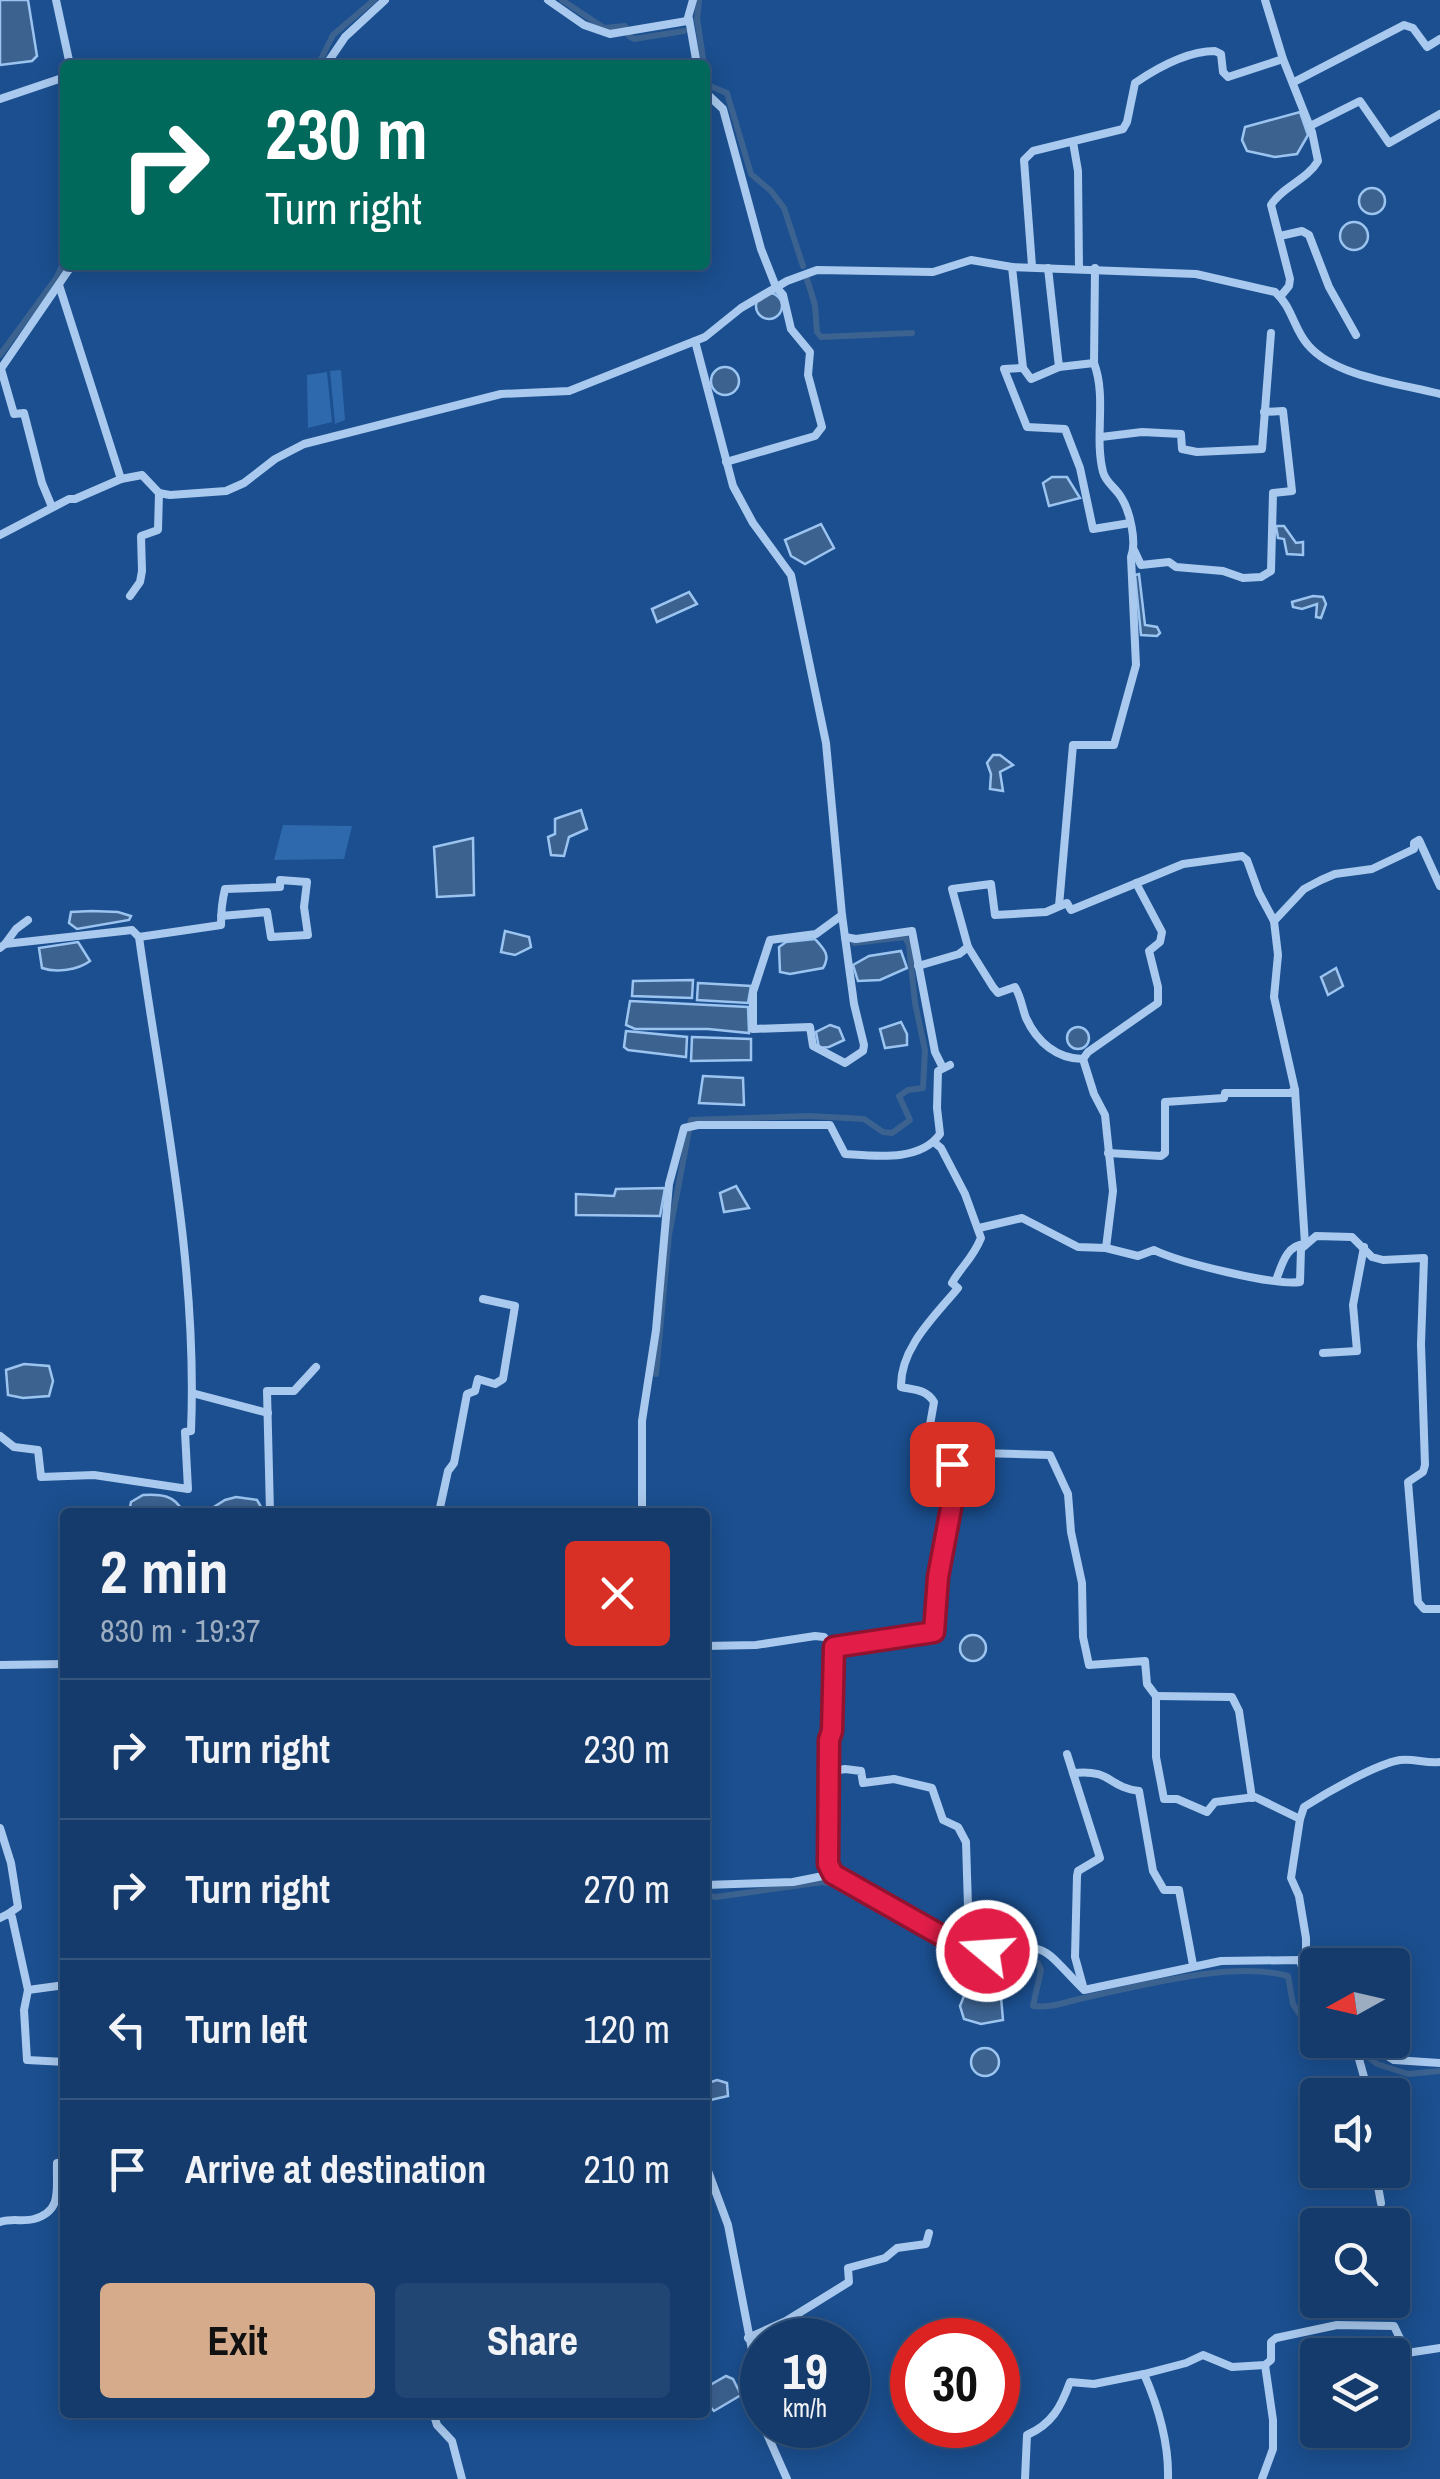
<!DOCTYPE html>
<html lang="en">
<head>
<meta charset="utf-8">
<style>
	body { margin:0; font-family:"Archivo Narrow",sans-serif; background:#214673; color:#f1f3f6; height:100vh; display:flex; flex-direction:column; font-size:38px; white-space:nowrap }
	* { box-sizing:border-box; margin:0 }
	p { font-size:32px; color:#9dadc1 }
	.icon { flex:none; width:55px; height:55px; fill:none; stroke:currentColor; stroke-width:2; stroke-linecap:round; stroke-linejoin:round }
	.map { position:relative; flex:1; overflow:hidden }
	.side { position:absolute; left:60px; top:1508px; width:650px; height:910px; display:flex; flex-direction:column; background:#143b6b; border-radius:10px; box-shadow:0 5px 25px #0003,0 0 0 2px #33557e }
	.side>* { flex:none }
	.top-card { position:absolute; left:60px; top:60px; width:650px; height:210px; border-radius:10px; box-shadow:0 5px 25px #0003,0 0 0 2px #33557e; background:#00695c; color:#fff; overflow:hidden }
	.needle { width:65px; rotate:262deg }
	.buttons { position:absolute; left:1300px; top:1948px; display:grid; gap:20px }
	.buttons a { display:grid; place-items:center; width:110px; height:110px; border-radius:10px; background:#143b6b; box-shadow:0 5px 25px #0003,0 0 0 2px #33557e; font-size:50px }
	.speed { position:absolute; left:740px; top:2318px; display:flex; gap:20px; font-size:50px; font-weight:700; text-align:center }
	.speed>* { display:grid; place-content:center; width:130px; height:130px; border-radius:50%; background:#143b6b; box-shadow:0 5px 25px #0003,0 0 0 2px #33557e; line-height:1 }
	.speed small { font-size:25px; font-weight:400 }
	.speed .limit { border:15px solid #d22; background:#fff; color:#111 }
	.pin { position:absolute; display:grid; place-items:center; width:85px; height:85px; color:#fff; margin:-42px; border-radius:20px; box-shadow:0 5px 15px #0006 }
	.me { position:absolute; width:110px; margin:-55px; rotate:288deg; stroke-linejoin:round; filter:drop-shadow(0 0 8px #0008) }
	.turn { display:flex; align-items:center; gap:35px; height:210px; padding:0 40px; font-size:45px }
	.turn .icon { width:130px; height:130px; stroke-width:2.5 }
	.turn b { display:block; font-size:70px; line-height:85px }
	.round { display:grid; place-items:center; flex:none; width:105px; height:105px; border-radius:10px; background:#214673 }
	.head { display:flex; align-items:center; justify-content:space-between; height:170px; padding:0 40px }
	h1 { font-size:60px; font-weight:700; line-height:75px }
	.primary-button { display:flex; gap:20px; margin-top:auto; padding:20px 40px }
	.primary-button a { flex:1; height:115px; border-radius:10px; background:#d6ab8b; color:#111; font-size:40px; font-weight:700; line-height:115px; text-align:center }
	.primary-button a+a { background:#214673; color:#f1f3f6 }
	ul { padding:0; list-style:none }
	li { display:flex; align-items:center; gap:30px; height:140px; padding:0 40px; border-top:2px solid #33557e }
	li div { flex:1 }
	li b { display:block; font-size:38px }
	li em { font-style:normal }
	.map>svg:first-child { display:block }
</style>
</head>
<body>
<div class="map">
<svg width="1440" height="2479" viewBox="0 0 1440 2479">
	<rect width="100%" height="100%" fill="#1b4f8f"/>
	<g fill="#2e69ad">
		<polygon points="341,370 345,420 335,424 330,371"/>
		<polygon points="327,372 332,422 308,428 307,375"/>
		<polygon points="283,825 352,826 344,859 274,860"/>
	</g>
	<g fill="#3c6290" stroke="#9cc4f0" stroke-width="2.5">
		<polygon points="0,0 28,0 37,56 32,61 0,65"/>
		<polygon points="1300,112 1308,135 1297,154 1275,157 1247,151 1242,140 1245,127"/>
		<circle cx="1372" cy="201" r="13"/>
		<circle cx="1354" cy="236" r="14"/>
		<circle cx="769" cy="306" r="13"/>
		<circle cx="725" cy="381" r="14"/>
		<polygon points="1052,477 1067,477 1080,498 1049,506 1043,483"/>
		<polygon points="821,524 834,548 805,564 791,556 785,540"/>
		<polygon points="1276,526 1284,526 1296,543 1303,542 1303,555 1287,554 1284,539 1278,538"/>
		<polygon points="1139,574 1145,625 1157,627 1160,633 1157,636 1141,635 1135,575"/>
		<polygon points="689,592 697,604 657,622 652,609"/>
		<polygon points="1313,596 1323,597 1326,604 1321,618 1316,617 1317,604 1302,609 1293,607 1292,602"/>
		<polygon points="993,755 1000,755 1013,765 1000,772 1003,791 990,789 991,774 987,763"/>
		<polygon points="581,810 587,829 569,837 564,856 551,855 548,837 555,834 555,819"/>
		<polygon points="473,838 474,895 437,897 434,847"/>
		<polygon points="92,911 118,912 131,916 129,920 77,929 69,923 71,912"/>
		<polygon points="505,931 529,937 531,947 515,955 501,952"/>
		<path d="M815 939C824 949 831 955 823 968L790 974 780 972 779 947 786 942Z"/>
		<path d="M78 942 90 961C78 970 56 973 42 968L39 948Z"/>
		<polygon points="901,951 907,968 880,980 858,981 853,965 869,956"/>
		<polygon points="1336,968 1343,986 1328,995 1321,977"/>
		<polygon points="693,980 692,998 632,996 633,981"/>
		<polygon points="698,983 751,986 748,1003 697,1000"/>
		<polygon points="630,1001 748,1007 749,1033 708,1029 635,1029 626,1025"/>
		<polygon points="901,1022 907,1034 907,1045 885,1048 880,1029"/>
		<polygon points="830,1025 839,1028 844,1040 829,1047 819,1048 816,1032"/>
		<circle cx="1078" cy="1038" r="11"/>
		<polygon points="626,1031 687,1037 686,1057 628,1050 624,1047"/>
		<polygon points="692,1037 751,1039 751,1060 691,1061"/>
		<polygon points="703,1076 743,1078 744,1105 699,1103"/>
		<polygon points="736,1186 749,1208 724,1212 720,1193"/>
		<polygon points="665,1188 660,1216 576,1215 576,1194 614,1196 616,1189"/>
		<polygon points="24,1364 49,1366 53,1381 49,1396 23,1398 8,1395 6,1370"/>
		<path d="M143 1495C161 1494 175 1495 183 1512H129L131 1502Z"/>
		<polygon points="236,1497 257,1500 264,1512 206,1512 225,1500"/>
		<circle cx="973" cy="1648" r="13"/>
		<polygon points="997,1994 1001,1997 1003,2020 981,2024 964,2019 960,2006 964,1996"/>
		<circle cx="985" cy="2062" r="14"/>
		<polygon points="717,2080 727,2083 728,2096 706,2101 705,2084"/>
		<polygon points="726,2376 733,2379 741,2395 714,2411 705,2401 705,2388"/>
	</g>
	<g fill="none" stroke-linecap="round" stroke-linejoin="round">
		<g stroke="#3c6290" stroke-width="6">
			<polyline points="562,0 604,28 625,26 629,36 634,39 684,31"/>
			<polyline points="699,0 697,18 704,65"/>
			<polyline points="318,65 333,35 374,0"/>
			<polyline points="705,72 710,86 727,93 751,174 771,191 784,208 803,266"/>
			<polyline points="806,276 815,305 817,332 821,337 912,333"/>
			<polyline points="0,355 57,277 65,259"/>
			<polyline points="656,1374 669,1235 691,1120 809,1116 864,1119 883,1132 892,1133 910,1120 899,1096 908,1090 923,1088 925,1050 915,1003 909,945 905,937 854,943"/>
			<path d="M705 1895 716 1897 823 1882 842 1886 892 1918 944 1944 966 1961 1038 1963 1041 1970 1033 2006C1050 2008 1063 2003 1079 1999 1137 1987 1232 1960 1288 1976L1293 2004 1301 2016 1318 2020"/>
			<polyline points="1346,2040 1377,2064 1408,2074 1440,2071"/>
		</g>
		<g stroke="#a9c9ee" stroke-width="8">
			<polyline points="56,0 70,65"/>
			<polyline points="548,0 584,25 610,34 687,21 693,0"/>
			<path d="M1265 0 1283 59 1312 132 1318 161C1307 180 1282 187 1271 205L1290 279 1289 286 1280 297"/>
			<polyline points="689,19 697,65"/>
			<polyline points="326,65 345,37 385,0"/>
			<polyline points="1294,82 1404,25 1413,28 1427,47 1440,39"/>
			<polyline points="705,92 723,109 761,249 776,287 783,295 791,329 810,352 808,375 822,427 815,436 726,462"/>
			<polyline points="0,99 65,77"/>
			<polyline points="1310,126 1360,101 1389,143 1440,114"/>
			<polyline points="1073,142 1078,171 1079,268"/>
			<polyline points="1280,236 1302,231 1309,235 1329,287 1356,335"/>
			<path d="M1032 266 1024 160 1033 151 1123 129 1127 122 1135 83C1157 68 1188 51 1215 51L1221 54 1223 72 1228 77 1283 59"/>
			<polyline points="1012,267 1023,368 1031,379 1059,367"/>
			<polyline points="1048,268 1059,367 1094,363"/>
			<polyline points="59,285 121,479"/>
			<polyline points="695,341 733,486 753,523 791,575 826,743 842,915 854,1004 864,1045 863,1051 845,1063 813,1046 810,1027 753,1029 753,992 770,940 816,934 842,915"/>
			<polyline points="1023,368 1004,369 1027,427 1065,429 1080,468 1093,529 1130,523"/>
			<polyline points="1,369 14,414 24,413 42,483 52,507"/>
			<polyline points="0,370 72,265"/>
			<polyline points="1101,437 1142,432 1181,434 1182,449 1197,452 1262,449 1271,333"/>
			<path d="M0 535 69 499H75L121 479 142 475 159 493 170 495 226 491 244 483 275 459 304 444 501 394 569 391 705 337 741 308 787 281 817 270 933 272 971 260 1012 267 1196 274 1275 292C1292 306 1294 330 1308 345 1335 377 1402 384 1440 394"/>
			<polyline points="1134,550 1141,565 1169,562 1176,567 1223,571 1243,578 1261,577 1271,571 1273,493 1292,491 1283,411 1264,412"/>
			<polyline points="130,596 140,582 142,571 141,536 158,530 159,493"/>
			<path d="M1059 906 1073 745H1114L1136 665 1131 557C1137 542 1130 511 1121 497 1115 487 1106 483 1103 472 1094 436 1107 398 1094 363L1095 268"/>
			<polyline points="1274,921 1304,889 1321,880 1335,874 1372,869 1414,849 1414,843 1419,840 1440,886"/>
			<path d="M139 937 221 925C221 913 222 901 225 889L280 887V880L307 882 304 907 308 935 271 937 267 912 221 916"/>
			<polyline points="845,937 856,939 912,931 935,1052 943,1068"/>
			<polyline points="5,944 16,929 28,920"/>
			<path d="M0 948 5 944 132 930 139 937C162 1101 198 1265 191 1431L185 1432 188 1489 94 1475 41 1477 38 1450 14 1447 0 1436"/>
			<polyline points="918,966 959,954 968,947"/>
			<polyline points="1083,1059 1088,1052 1158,1003 1158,987 1149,951 1160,942 1162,932 1136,883"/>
			<path d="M935 1143 941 1148 965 1194 981 1238C972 1260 962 1265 952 1283L958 1288C935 1316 900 1348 901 1387 914 1390 926 1389 934 1402L924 1459 947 1461 958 1471"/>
			<polyline points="1108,1153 1161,1156 1165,1153 1165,1102 1224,1098 1225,1093 1290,1093 1295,1090"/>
			<path d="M979 1228 1022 1218 1078 1247 1106 1248 1138 1256 1154 1250C1178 1262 1275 1286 1300 1282L1301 1249 1316 1236 1352 1237 1372 1257 1383 1260 1424 1258 1421 1344 1425 1465 1423 1472 1408 1482 1418 1602 1424 1609H1440"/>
			<path d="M1106 1248 1113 1191 1105 1115 1094 1094 1083 1059C1057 1059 1037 1042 1026 1018 1022 1007 1021 997 1015 987L998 993 993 987 968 947 952 889 991 884 995 915 1046 912 1067 903 1071 910 1183 864 1242 856 1247 860 1259 893 1274 921 1278 955 1274 997 1295 1090 1305 1244C1286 1245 1282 1265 1276 1280"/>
			<polyline points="1323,1353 1357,1351 1353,1305 1364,1247"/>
			<polyline points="192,1393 268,1413"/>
			<polyline points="270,1512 267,1391 294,1391 316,1367"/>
			<polyline points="439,1512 448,1471 454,1463 467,1394 475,1391 478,1379 495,1384 503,1379 515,1306 483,1299"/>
			<path d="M642 1512V1421L656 1330 669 1184 684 1128 698 1125H830L845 1154C876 1156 920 1162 940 1134L937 1108 938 1071 950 1065"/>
			<path d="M705 1646 756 1645 815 1636 824 1637 834 1647 833 1731C820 1760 830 1830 829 1864L833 1874"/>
			<polyline points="834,1647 934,1632 938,1577 960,1465 979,1453 1050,1455 1068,1494 1071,1532 1082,1583 1083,1637 1089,1665 1145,1661 1147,1684 1156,1696 1156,1757 1164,1799 1177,1799 1207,1812 1215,1802 1255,1797 1300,1819 1291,1878 1299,1896 1306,1938 1306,1950 1300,1960"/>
			<polyline points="0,1665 65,1664"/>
			<polyline points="1156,1696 1232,1697 1239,1711 1252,1798"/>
			<path d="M1067 1754 1073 1773C1113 1769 1107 1787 1139 1791L1153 1871 1164 1890H1179L1193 1965"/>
			<polyline points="828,1772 845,1769 861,1771 863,1783 894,1779 932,1788 943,1820 958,1827 966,1842 968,1906 975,1932 984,1934 987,1951 984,1958"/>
			<polyline points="1073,1773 1100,1858 1078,1871 1077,1876 1075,1957 1083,1986"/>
			<path d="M1300 1819 1304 1807C1326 1793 1376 1764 1400 1760 1414 1758 1426 1764 1440 1762"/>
			<polyline points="0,1828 11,1863 18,1907 8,1914"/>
			<path d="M705 1885 793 1882 833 1874 984 1958C1048 1939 1040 1946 1084 1990L1221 1961 1300 1960 1307 1985 1318 2002"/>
			<polyline points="0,1918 8,1914 12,1917 28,1990 24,2010 27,2060 65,2062"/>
			<polyline points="28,1990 65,1985"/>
			<polyline points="1361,2040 1394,2060 1440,2063"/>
			<polyline points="1364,2043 1359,2059 1369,2095"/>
			<polyline points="705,2163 728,2225 762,2402"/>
			<polyline points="1375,2170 1381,2203"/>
			<path d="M0 2222C11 2218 23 2222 34 2219 63 2211 56 2189 57 2163L65 2162"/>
			<polyline points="748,2338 786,2321 849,2282 848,2268 885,2258 897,2248 926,2244 929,2233"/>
			<polyline points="433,2412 437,2425 452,2441 462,2479"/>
			<polyline points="763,2425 787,2479"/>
			<path d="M1025 2479 1027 2435C1052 2424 1061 2407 1070 2382L1094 2384 1144 2374"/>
			<path d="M1168 2479C1169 2444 1158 2406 1144 2374L1186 2363 1203 2355 1232 2367 1265 2365 1271 2360V2342L1276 2338 1337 2325 1394 2326 1407 2353 1440 2348"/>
			<polyline points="1262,2479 1273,2449 1273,2420 1265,2365"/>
		</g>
	</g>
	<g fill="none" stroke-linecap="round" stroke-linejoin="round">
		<g stroke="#92132f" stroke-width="25">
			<polyline id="route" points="952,1464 958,1471 938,1577 934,1632 834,1647 832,1731 829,1740 828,1864 833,1874 974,1954 984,1958 987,1951"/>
		</g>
		<use href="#route" stroke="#e11d48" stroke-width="18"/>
	</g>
</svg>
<div class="buttons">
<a><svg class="needle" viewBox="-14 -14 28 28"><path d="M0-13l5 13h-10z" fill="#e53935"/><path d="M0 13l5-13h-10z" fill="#9dadc1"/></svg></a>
<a><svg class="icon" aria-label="sound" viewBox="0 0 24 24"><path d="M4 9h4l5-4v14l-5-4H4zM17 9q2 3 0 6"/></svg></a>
<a><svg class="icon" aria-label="search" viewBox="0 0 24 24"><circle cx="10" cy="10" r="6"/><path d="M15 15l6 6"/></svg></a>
<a><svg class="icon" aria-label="layers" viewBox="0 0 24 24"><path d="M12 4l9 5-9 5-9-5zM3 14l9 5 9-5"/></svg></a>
</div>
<div class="speed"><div>19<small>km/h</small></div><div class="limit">30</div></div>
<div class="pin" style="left:952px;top:1464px;background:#d93025"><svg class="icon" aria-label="arrive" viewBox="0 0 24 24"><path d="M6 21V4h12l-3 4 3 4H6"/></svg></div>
<svg class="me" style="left:987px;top:1951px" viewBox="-20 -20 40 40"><circle r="17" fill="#e11d48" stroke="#fff" stroke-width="3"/><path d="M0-11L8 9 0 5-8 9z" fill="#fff"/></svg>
<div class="top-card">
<div class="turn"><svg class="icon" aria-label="right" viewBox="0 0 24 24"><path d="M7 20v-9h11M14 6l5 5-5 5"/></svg><div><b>230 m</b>Turn right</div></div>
</div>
<section class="side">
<div class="head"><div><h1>2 min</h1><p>830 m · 19:37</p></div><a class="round" style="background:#d93025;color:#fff"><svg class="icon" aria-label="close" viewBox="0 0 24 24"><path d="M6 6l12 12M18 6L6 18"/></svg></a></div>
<ul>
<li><svg class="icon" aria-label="right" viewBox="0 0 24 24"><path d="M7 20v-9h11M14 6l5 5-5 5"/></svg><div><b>Turn right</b></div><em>230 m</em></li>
<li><svg class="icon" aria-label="right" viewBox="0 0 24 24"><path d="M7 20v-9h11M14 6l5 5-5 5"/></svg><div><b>Turn right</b></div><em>270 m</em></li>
<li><svg class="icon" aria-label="left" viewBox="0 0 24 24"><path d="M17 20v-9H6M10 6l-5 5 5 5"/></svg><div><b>Turn left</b></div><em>120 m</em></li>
<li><svg class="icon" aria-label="arrive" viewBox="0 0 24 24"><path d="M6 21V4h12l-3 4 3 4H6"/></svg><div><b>Arrive at destination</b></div><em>210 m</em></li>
</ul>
<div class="primary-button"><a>Exit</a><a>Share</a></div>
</section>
</div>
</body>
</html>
